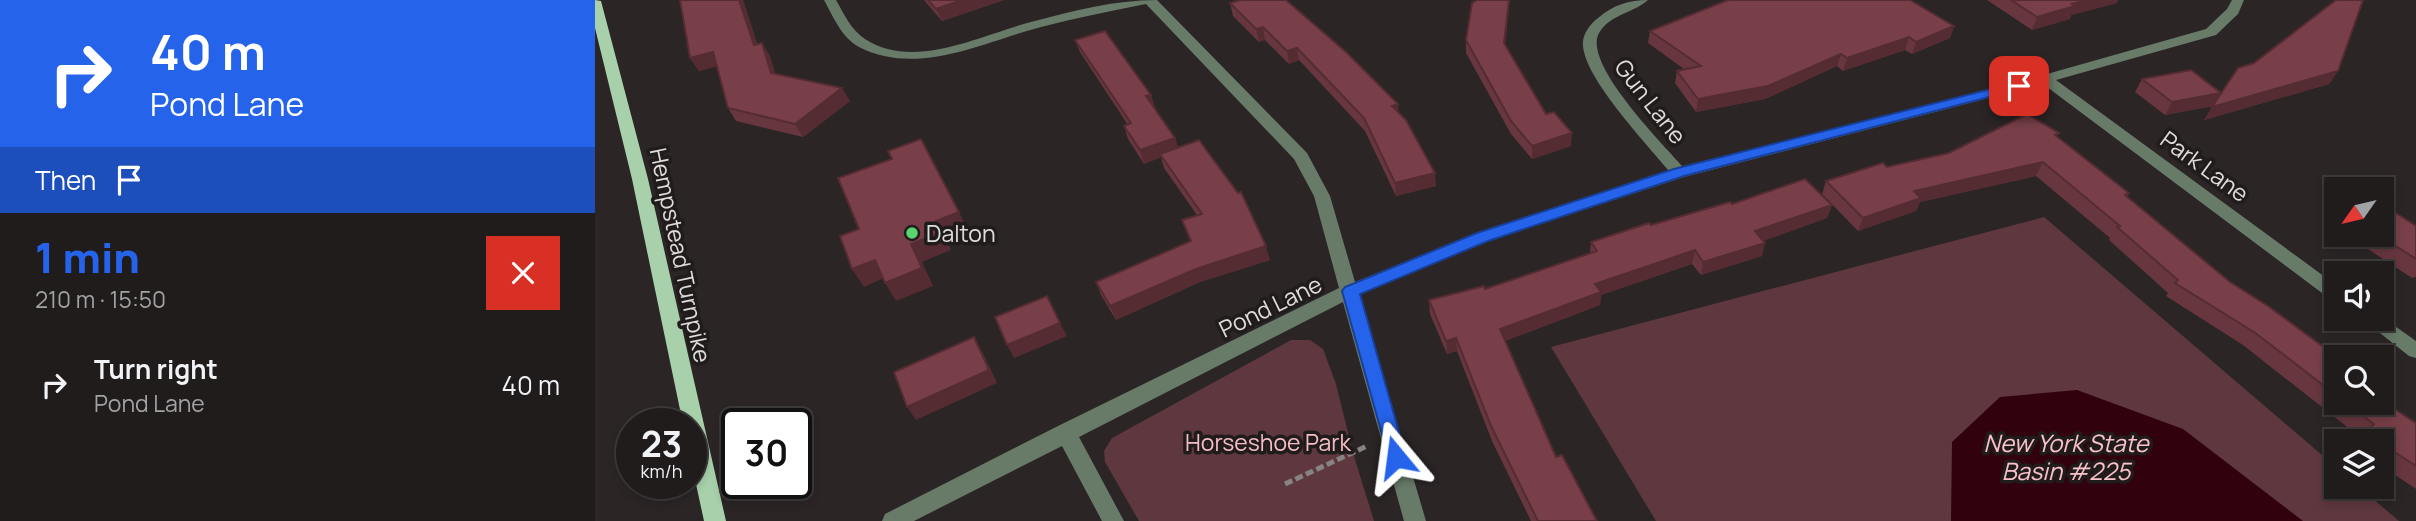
<!DOCTYPE html>
<html lang="en">
<head>
<meta charset="utf-8">
<style>
	body { margin:0; font-family:Manrope,sans-serif; background:#282525; color:#f1f3f6; height:100vh; display:flex; flex-direction:column; font-size:26px; white-space:nowrap }
	* { box-sizing:border-box; margin:0 }
	p { font-size:23px; color:#a2a1a3 }
	.icon { flex:none; width:38px; height:38px; fill:none; stroke:currentColor; stroke-width:2; stroke-linecap:round; stroke-linejoin:round }
	.map { position:relative; flex:1; overflow:hidden }
	.side { display:flex; flex-direction:column; background:#201c1c; width:595px }
	.side>* { flex:none }
	.banner { background:#2563eb; color:#fff; overflow:hidden }
	.needle { width:46px; rotate:236deg }
	.buttons { position:absolute; left:1729px; top:177px; display:grid; gap:14px }
	.buttons a { display:grid; place-items:center; width:70px; height:70px; border-radius:0px; background:#201c1c; box-shadow:0 4px 10px #0003,0 0 0 2px #3d3a3b; font-size:35px }
	.speed { position:absolute; left:21px; top:408px; display:flex; gap:14px; font-size:35px; font-weight:700; text-align:center }
	.speed>* { display:grid; place-content:center; width:91px; height:91px; border-radius:50%; background:#201c1c; box-shadow:0 4px 10px #0003,0 0 0 2px #3d3a3b; line-height:1 }
	.speed small { font-size:18px; font-weight:400 }
	.speed .limit { border:4px solid #111; border-radius:10px; background:#fff; color:#111 }
	.pin { position:absolute; display:grid; place-items:center; width:60px; height:60px; color:#fff; margin:-30px; border-radius:14px; box-shadow:0 4px 10px #0006 }
	.me { position:absolute; width:77px; margin:-38px; rotate:344deg; stroke-linejoin:round; filter:drop-shadow(0 0 5px #0008) }
	.turn { display:flex; align-items:center; gap:24px; height:147px; padding:0 35px; font-size:32px }
	.turn .icon { width:91px; height:91px; stroke-width:2.5 }
	.turn b { display:block; font-size:49px; line-height:60px }
	.then { display:flex; align-items:center; height:66px; padding:0 35px; background:#0003; gap:14px; font-size:26px }
	.round { display:grid; place-items:center; flex:none; width:74px; height:74px; border-radius:0px; background:#282525 }
	.overview { display:flex; align-items:center; justify-content:space-between; height:119px; padding:0 35px }
	h1 { font-size:42px; font-weight:800; line-height:52px; color:#2563eb }
	ul { padding:0; list-style:none }
	li { display:flex; align-items:center; gap:21px; height:105px; padding:0 35px }
	li div { flex:1 }
	li b { display:block; font-size:26px }
	li em { font-style:normal }
	main { display:flex; flex:1; min-height:0 }
	.map>svg:first-child { display:block }
</style>
</head>
<body>
<main>
<section class="side">
<div class="banner">
<div class="turn"><svg class="icon" aria-label="right" viewBox="0 0 24 24"><path d="M7 20v-9h11M14 6l5 5-5 5"/></svg><div><b>40 m</b>Pond Lane</div></div>
<div class="then">Then<svg class="icon" aria-label="arrive" viewBox="0 0 24 24"><path d="M6 21V4h12l-3 4 3 4H6"/></svg></div>
</div>
<div class="overview"><div><h1>1 min</h1><p>210 m · 15:50</p></div><a class="round" style="background:#d93025;color:#fff"><svg class="icon" aria-label="close" viewBox="0 0 24 24"><path d="M6 6l12 12M18 6L6 18"/></svg></a></div>
<ul>
<li><svg class="icon" aria-label="right" viewBox="0 0 24 24"><path d="M7 20v-9h11M14 6l5 5-5 5"/></svg><div><b>Turn right</b><p>Pond Lane</p></div><em>40 m</em></li>
</ul>
</section>
<div class="map">
<svg width="1821" height="521" viewBox="0 0 1821 521">
	<rect width="100%" height="100%" fill="#2b2526"/>
	<g fill="#5e383e">
		<polygon points="1449,217 1741,467 1741,486 1764,487 1804,521 1061,521 956,347"/>
		<polygon points="696,340 715,340 728,349 741,384 758,453 779,521 544,521 510,462 509,451 517,438"/>
	</g>
	<polygon fill="#32010e" points="1482,390 1588,429 1708,521 1356,521 1357,442 1405,397"/>
	<g fill="none" stroke-linecap="round" stroke-linejoin="round">
		<polyline stroke="#878283" stroke-width="5" stroke-dasharray="8 3.5" stroke-linecap="butt" points="690,484 772,446"/>
		<g fill="#687b69" fill-rule="evenodd">
			<path d="M229 0H241C249 14 256 30 270 39 319 71 386 35 436 22 477 11 519 0 562 0L712 153 735 196 760 282 881 233 1074 171C1052 144 989 78 988 45 987 35 995 24 1003 18 1018 5 1034 0 1053 0 1039 13 1015 14 1004 33 987 63 1068 144 1088 167L1445 76 1611 29 1632 9 1637 0H1649L1643 14 1621 35 1461 80 1741 285V301L1735 299 1448 84 1089 177 893 241 764 294 831 521H809L748 302 484 437 529 521H507L467 446 319 521H287L290 514 463 426 744 288 719 196 699 159 551 4C516 11 481 18 446 27 388 42 323 77 264 47 246 37 238 16 229 0Z"/>
			<polygon points="1787,317 1821,341 1821,358 1814,356 1766,318"/>
		</g>
		<polygon fill="#a8d1ab" fill-rule="evenodd" points="0,0 6,1 53,179 131,521 109,521 96,461 96,424 88,424 37,179 0,28"/>
	</g>
	<g fill="#67363e">
		<polygon points="148,0 162,44 175,56 180,74 255,101 208,137 141,121 133,108 122,66 104,71 95,58"/>
		<polygon points="329,0 409,0 347,21"/>
		<polygon points="1392,0 1523,0 1522,3 1476,15 1475,19 1437,30"/>
		<polygon points="635,3 804,112 841,186 801,196 770,131 704,60 694,64 670,40 664,42 638,16"/>
		<polygon points="1359,26 1355,38 1317,54 1310,50 1248,71 1242,66 1170,99 1101,112 1080,83 1082,71 1089,69 1053,43 1055,31"/>
		<polygon points="480,40 556,95 560,108 580,138 583,148 675,260 605,282 521,320 506,295 501,282 595,242 587,220 602,215 569,168 566,157 549,164 533,139 529,126 533,125 485,52"/>
		<polygon points="871,40 910,45 951,114 976,146 937,159 916,134 871,53"/>
		<polygon points="1743,71 1734,84 1609,120 1618,106 1570,115 1540,92 1547,79 1626,93"/>
		<polygon points="1462,137 1534,193 1532,197 1635,282 1741,357 1741,402 1787,402 1821,423 1821,489 1787,466 1787,441 1762,441 1765,437 1648,345 1571,296 1573,293 1514,240 1515,238 1441,176 1325,202 1321,211 1263,231 1227,194 1231,181 1354,153"/>
		<polygon points="1137,204 1237,205 1232,218 1168,241 1167,256 1106,275 1097,264 1006,295 1005,305 910,341 961,457 1002,521 936,521 897,441 862,351 852,354 835,314 834,300 890,289 995,253 996,242"/>
		<polygon points="1821,226 1821,277 1817,278 1750,234 1787,234"/>
	</g>
	<g fill="#542c32">
		<polygon points="144,0 148,0 167,58 159,45"/>
		<polygon points="367,0 409,0 347,21 341,9"/>
		<polygon points="914,0 915,0 909,56 909,43"/>
		<polygon points="1492,0 1523,0 1522,3 1476,15 1475,19 1437,30 1442,17 1477,4"/>
		<polygon points="1359,26 1355,38 1317,54 1321,42"/>
		<polygon points="668,27 670,40 664,42 661,29"/>
		<polygon points="1314,37 1310,50 1248,71 1252,58"/>
		<polygon points="167,43 175,56 184,86 176,73"/>
		<polygon points="702,48 704,60 694,64 692,51"/>
		<polygon points="118,52 127,65 104,71 95,58"/>
		<polygon points="1246,54 1242,66 1170,99 1101,112 1103,99"/>
		<polygon points="1743,71 1734,84 1609,120 1617,107"/>
		<polygon points="247,88 255,101 208,137 200,124"/>
		<polygon points="1626,93 1618,106 1570,115 1577,102"/>
		<polygon points="556,95 560,108 551,96"/>
		<polygon points="803,104 804,117 797,106"/>
		<polygon points="977,133 976,146 937,159 937,146"/>
		<polygon points="580,138 584,151 565,154 566,157 549,164 545,150"/>
		<polygon points="1448,162 1441,176 1325,202 1321,211 1263,231 1268,218 1319,191"/>
		<polygon points="840,173 841,186 801,196 800,183"/>
		<polygon points="1237,205 1232,218 1157,245 1160,231"/>
		<polygon points="364,212 373,230 351,238 356,250 327,262 338,286 301,301 290,283 316,244 341,221"/>
		<polygon points="1170,243 1167,256 1106,275 1108,262"/>
		<polygon points="671,246 675,260 605,282 521,320 515,306 601,269"/>
		<polygon points="1100,250 1097,264 1006,295 1005,305 905,343 905,329 1000,284"/>
		<polygon points="280,260 291,277 269,287 257,269"/>
		<polygon points="465,323 472,336 419,358 412,345"/>
		<polygon points="379,337 387,351 402,383 321,420 312,407"/>
		<polygon points="861,338 862,351 852,354 851,341"/>
	</g>
	<g fill="#783f48" stroke="#542c32" stroke-width="2">
		<polygon points="85,0 144,0 159,45 167,43 176,73 247,88 200,124 133,108 118,52 95,58"/>
		<polygon points="333,0 367,0 341,9"/>
		<polygon points="645,0 691,0 751,52 803,104 797,106 811,120 840,173 800,183 769,118 702,48 692,51 668,27 661,29 635,3"/>
		<polygon points="882,0 914,0 909,43 951,114 959,112 977,133 937,146 916,121 871,40 877,3"/>
		<polygon points="1133,0 1315,0 1359,26 1321,42 1314,37 1252,58 1246,54 1173,86 1103,99 1082,71 1106,66 1055,31"/>
		<polygon points="1416,0 1492,0 1477,4 1480,6 1442,17"/>
		<polygon points="1741,0 1768,0 1743,71 1617,107 1643,68 1659,63"/>
		<polygon points="510,31 556,95 551,96 580,138 545,150 529,126 536,123 480,40"/>
		<polygon points="1596,70 1626,93 1577,102 1547,79"/>
		<polygon points="1432,114 1464,133 1460,135 1534,193 1530,195 1635,282 1673,306 1742,357 1741,357 1741,395 1659,332 1580,283 1583,280 1522,227 1525,226 1448,162 1319,191 1326,198 1268,218 1231,181 1288,163 1292,167 1354,153"/>
		<polygon points="326,139 364,212 341,221 347,232 316,244 327,268 290,283 280,260 257,269 245,236 264,229 243,178 297,159 293,151"/>
		<polygon points="604,140 643,193 646,192 671,246 601,269 515,306 501,282 596,241 587,220 607,214 565,154"/>
		<polygon points="1210,179 1237,205 1160,231 1170,243 1108,262 1100,250 1000,284 1006,292 905,329 961,457 967,455 1002,521 943,521 897,428 861,338 851,341 834,300 889,286 890,289 1002,251 996,242 1054,223 1056,225 1135,202 1137,204"/>
		<polygon points="1787,204 1821,226 1821,259 1782,234 1787,234"/>
		<polygon points="452,296 465,323 412,345 400,317"/>
		<polygon points="379,337 394,370 312,407 299,372"/>
		<polygon points="1787,401 1821,423 1821,466 1787,444 1787,441 1782,441 1770,433 1779,424 1750,402 1787,402"/>
	</g>
	<polygon fill="#2563eb" stroke="#184099" stroke-width="2" points="1424,82 1429,83 1429,88 1089,176 893,241 765,294 811,457 808,463 801,465 795,463 747,291 750,287 882,233 1079,169"/>
	<circle fill="#59d56f" stroke="#211c1c" stroke-width="2.5" cx="317" cy="233" r="7"/>
	<g text-anchor="middle" dominant-baseline="central" stroke-width="7" stroke-linejoin="round" paint-order="stroke">
		<g font-size="23" fill="#e0dcdc" stroke="#211c1c">
			<text transform="translate(1056 101) rotate(52)">Gun Lane</text>
			<text transform="translate(1610 166) rotate(36)">Park Lane</text>
			<text transform="translate(86 255) rotate(78)">Hempstead Turnpike</text>
			<text transform="translate(675 306) rotate(-26)">Pond Lane</text>
		</g>
		<g font-size="23" fill="#e0dcdc" stroke="#211c1c" text-anchor="start">
			<text x="331" y="233">Dalton</text>
		</g>
		<g font-size="23" fill="#f5bcc3" stroke="#211c1c">
			<text x="673" y="442">Horseshoe Park</text>
		</g>
		<g font-size="24" font-style="italic" fill="#fac1c8" stroke="#211c1c">
			<text x="1471" y="442">New York State<tspan x="1471" dy="28">Basin #225</tspan></text>
		</g>
	</g>
</svg>
<div class="buttons">
<a><svg class="needle" viewBox="-14 -14 28 28"><path d="M0-13l5 13h-10z" fill="#e53935"/><path d="M0 13l5-13h-10z" fill="#a2a1a3"/></svg></a>
<a><svg class="icon" aria-label="sound" viewBox="0 0 24 24"><path d="M4 9h4l5-4v14l-5-4H4zM17 9q2 3 0 6"/></svg></a>
<a><svg class="icon" aria-label="search" viewBox="0 0 24 24"><circle cx="10" cy="10" r="6"/><path d="M15 15l6 6"/></svg></a>
<a><svg class="icon" aria-label="layers" viewBox="0 0 24 24"><path d="M12 4l9 5-9 5-9-5zM3 14l9 5 9-5"/></svg></a>
</div>
<div class="speed"><div>23<small>km/h</small></div><div class="limit">30</div></div>
<div class="pin" style="left:1424px;top:86px;background:#d93025"><svg class="icon" aria-label="arrive" viewBox="0 0 24 24"><path d="M6 21V4h12l-3 4 3 4H6"/></svg></div>
<svg class="me" style="left:801px;top:457px" viewBox="-20 -20 40 40"><path d="M0-17L14 15 0 8-14 15z" fill="#2563eb" stroke="#fff" stroke-width="4"/></svg>
</div>
</main>
</body>
</html>
